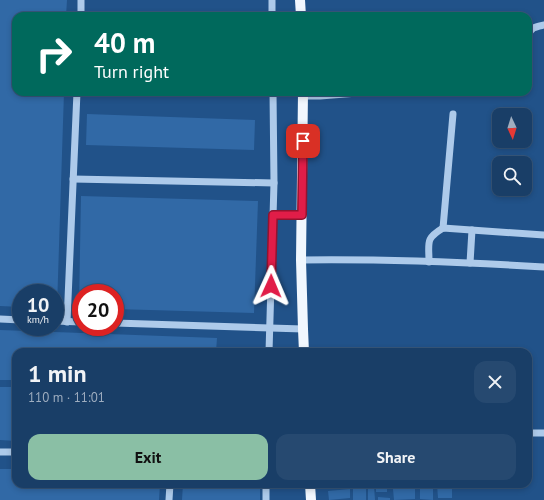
<!DOCTYPE html>
<html lang="en">
<head>
<meta charset="utf-8">
<style>
	body { margin:0; font-family:"PT Sans",sans-serif; background:#264970; color:#f1f3f6; height:100vh; display:flex; flex-direction:column; font-size:15px; white-space:nowrap }
	* { box-sizing:border-box; margin:0 }
	p { font-size:13px; color:#9faec0 }
	.icon { flex:none; width:22px; height:22px; fill:none; stroke:currentColor; stroke-width:2; stroke-linecap:round; stroke-linejoin:round }
	.map { position:relative; flex:1; overflow:hidden }
	.panel { position:absolute; left:12px; top:348px; width:520px; height:140px; display:flex; flex-direction:column; background:#193e67; border-radius:12px; box-shadow:0 2px 6px #0003,0 0 0 1px #37577b }
	.panel>* { flex:none }
	.guide { position:absolute; left:12px; top:12px; width:520px; height:84px; border-radius:12px; box-shadow:0 2px 6px #0003,0 0 0 1px #37577b; background:#00695c; color:#fff; overflow:hidden }
	.needle { width:26px; rotate:176deg }
	.tools { position:absolute; left:492px; top:108px; display:grid; gap:8px }
	.tools a { display:grid; place-items:center; width:40px; height:40px; border-radius:8px; background:#193e67; box-shadow:0 2px 6px #0003,0 0 0 1px #37577b; font-size:20px }
	.speed { position:absolute; left:12px; top:284px; display:flex; gap:8px; font-size:20px; font-weight:700; text-align:center }
	.speed>* { display:grid; place-content:center; width:52px; height:52px; border-radius:50%; background:#193e67; box-shadow:0 2px 6px #0003,0 0 0 1px #37577b; line-height:1 }
	.speed small { font-size:10px; font-weight:400 }
	.speed .limit { border:6px solid #d22; background:#fff; color:#111 }
	.pin { position:absolute; display:grid; place-items:center; width:34px; height:34px; color:#fff; margin:-17px; border-radius:8px; box-shadow:0 2px 6px #0006 }
	.me { position:absolute; width:44px; margin:-22px; rotate:1deg; stroke-linejoin:round; filter:drop-shadow(0 0 3px #0008) }
	.turn { display:flex; align-items:center; gap:14px; height:84px; padding:0 16px; font-size:18px }
	.turn .icon { width:52px; height:52px; stroke-width:2.5 }
	.turn b { display:block; font-size:28px; line-height:34px }
	.round { display:grid; place-items:center; flex:none; width:42px; height:42px; border-radius:12px; background:#264970 }
	.summary { display:flex; align-items:center; justify-content:space-between; height:68px; padding:0 16px }
	h1 { font-size:24px; font-weight:700; line-height:30px }
	.cta { display:flex; gap:8px; margin-top:auto; padding:8px 16px }
	.cta a { flex:1; height:46px; border-radius:12px; background:#8abfa5; color:#111; font-size:16px; font-weight:700; line-height:46px; text-align:center }
	.cta a+a { background:#264970; color:#f1f3f6 }
	.map>svg:first-child { display:block }
</style>
</head>
<body>
<div class="map">
<svg width="544" height="500" viewBox="0 0 544 500">
	<rect width="100%" height="100%" fill="#215289"/>
	<g fill="#3169a6">
		<polygon points="0,0 67,0 66,16 16,16 16,92 64,92 57,308 55,308 55,293 21,293 21,307 0,306"/>
		<polygon points="87,114 255,120 254,150 86,145"/>
		<polygon points="81,196 258,201 254,313 115,309 115,293 81,293 81,308 79,307"/>
		<polygon points="0,330 217,338 216,352 16,352 16,380 0,380"/>
		<polygon points="0,387 16,387 16,441 0,440"/>
		<polygon points="0,469 16,469 16,484 160,484 159,500 0,500"/>
		<polygon points="183,484 260,484 260,500 182,500"/>
		<polygon points="326,484 338,484 338,486 326,487"/>
		<polygon points="341,484 350,484 350,487 341,486"/>
		<rect x="376" y="484" width="11" height="8"/>
		<polygon points="437,484 452,484 452,498 438,498"/>
		<rect x="353" y="486" width="13" height="14"/>
		<polygon points="374,486 375,500 368,500 368,487"/>
		<polygon points="420,487 433,487 433,500 420,499"/>
		<polygon points="415,488 415,499 394,500 393,489"/>
		<polygon points="350,489 350,498 329,500 328,491"/>
		<polygon points="378,497 390,498 390,500 378,500"/>
	</g>
	<g fill="none" stroke-linecap="round" stroke-linejoin="round">
		<g stroke="#adcaea" stroke-width="7">
			<polyline points="272,0 272,16"/>
			<polyline points="81,16 81,0"/>
			<path d="M528 35C532 27 535 27 544 25"/>
			<polyline points="303,96 320,96 370,92"/>
			<polyline points="73,179 274,183"/>
			<polyline points="273,215 302,215"/>
			<polyline points="443,228 453,114"/>
			<path d="M301 260C382 259 463 262 544 267"/>
			<path d="M429 262C429 242 425 239 443 228L544 235"/>
			<polyline points="470,263 472,230"/>
			<polyline points="0,319 21,320"/>
			<polyline points="55,321 81,322"/>
			<polyline points="67,322 77,92"/>
			<polyline points="115,323 303,329"/>
			<polyline points="269,352 274,183 273,92"/>
			<polyline points="528,433 544,433"/>
			<polyline points="0,452 16,452"/>
			<polyline points="169,500 170,484"/>
			<polyline points="266,500 266,484"/>
		</g>
		<g stroke="#f1f7fe" stroke-width="10">
			<polyline points="300,0 301,16"/>
			<polyline points="303,92 301,260 303,329 304,352"/>
			<polyline points="310,484 311,500"/>
		</g>
	</g>
	<g fill="none" stroke-linecap="round" stroke-linejoin="round">
		<g stroke="#92132f" stroke-width="10">
			<polyline id="route" points="271,286 273,215 302,215 303,141"/>
		</g>
		<use href="#route" stroke="#e11d48" stroke-width="7"/>
	</g>
</svg>
<div class="tools">
<a><svg class="needle" viewBox="-14 -14 28 28"><path d="M0-13l5 13h-10z" fill="#e53935"/><path d="M0 13l5-13h-10z" fill="#9faec0"/></svg></a>
<a><svg class="icon" aria-label="search" viewBox="0 0 24 24"><circle cx="10" cy="10" r="6"/><path d="M15 15l6 6"/></svg></a>
</div>
<div class="speed"><div>10<small>km/h</small></div><div class="limit">20</div></div>
<div class="pin" style="left:303px;top:141px;background:#d93025"><svg class="icon" aria-label="arrive" viewBox="0 0 24 24"><path d="M6 21V4h12l-3 4 3 4H6"/></svg></div>
<svg class="me" style="left:271px;top:286px" viewBox="-20 -20 40 40"><path d="M0-17L14 15 0 8-14 15z" fill="#e11d48" stroke="#fff" stroke-width="4"/></svg>
<div class="guide">
<div class="turn"><svg class="icon" aria-label="right" viewBox="0 0 24 24"><path d="M7 20v-9h11M14 6l5 5-5 5"/></svg><div><b>40 m</b>Turn right</div></div>
</div>
<section class="panel">
<div class="summary"><div><h1>1 min</h1><p>110 m · 11:01</p></div><a class="round"><svg class="icon" aria-label="close" viewBox="0 0 24 24"><path d="M6 6l12 12M18 6L6 18"/></svg></a></div>
<div class="cta"><a>Exit</a><a>Share</a></div>
</section>
</div>
</body>
</html>
